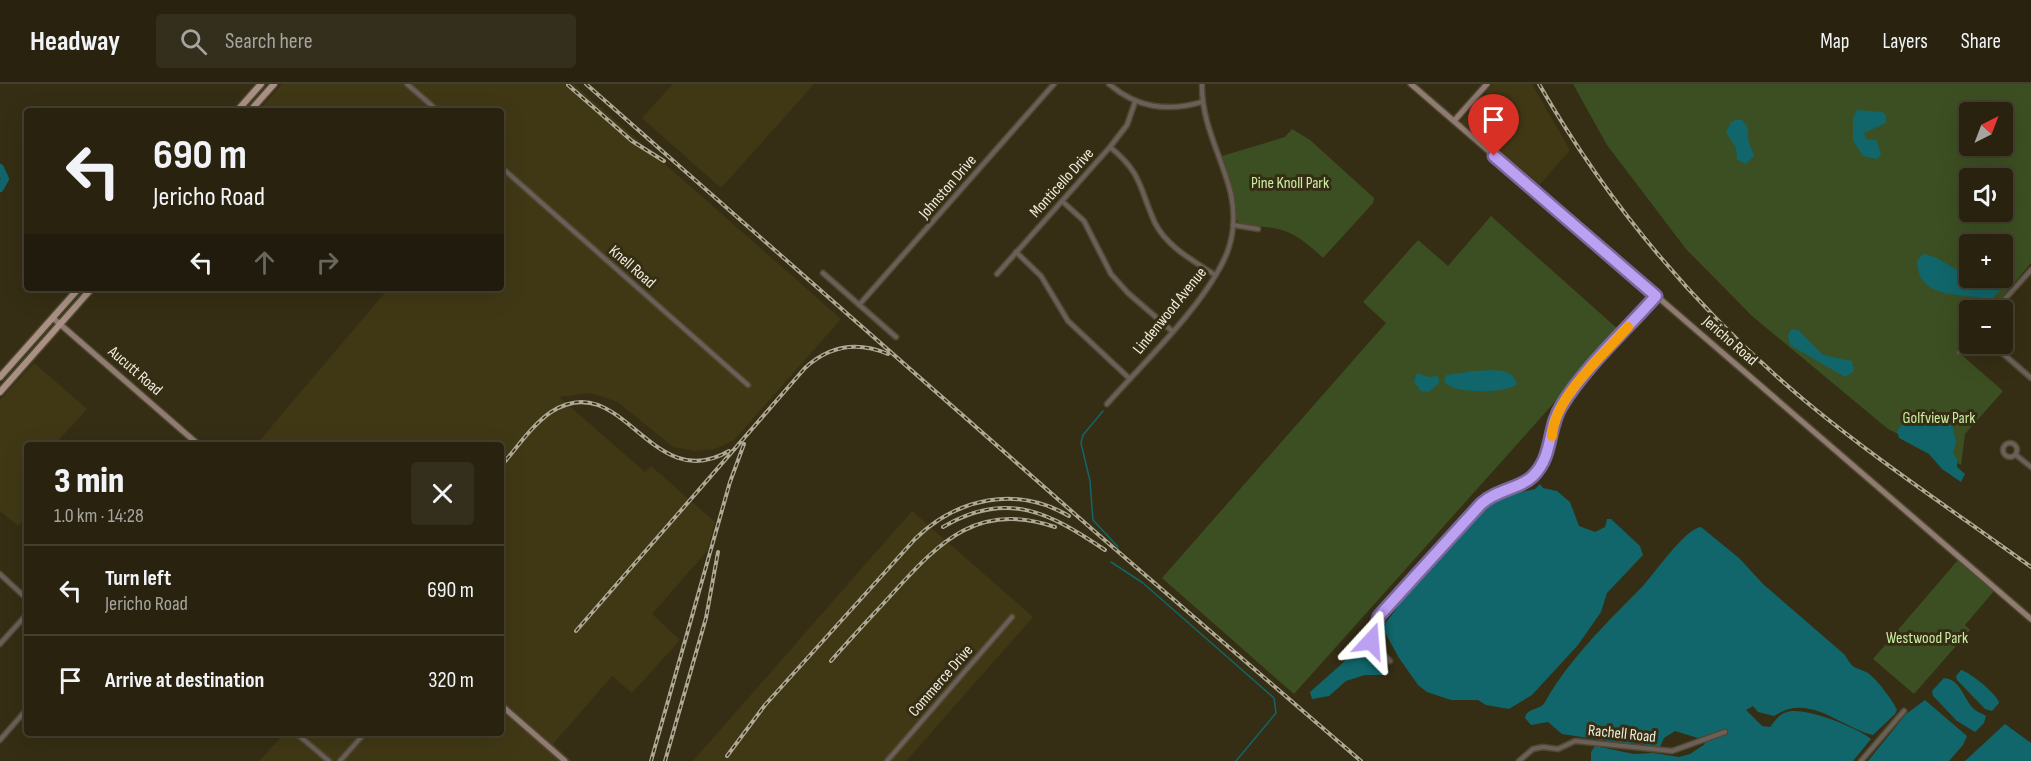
<!DOCTYPE html>
<html lang="en">
<head>
<meta charset="utf-8">
<style>
	body { margin:0; font-family:"Sofia Sans Condensed",sans-serif; background:#342f1d; color:#f1f3f6; height:100vh; display:flex; flex-direction:column; font-size:22px; white-space:nowrap }
	* { box-sizing:border-box; margin:0 }
	p { font-size:20px; color:#a5a49e }
	.icon { flex:none; width:33px; height:33px; fill:none; stroke:currentColor; stroke-width:2; stroke-linecap:round; stroke-linejoin:round }
	.map { position:relative; flex:1; overflow:hidden }
	.side { position:absolute; left:24px; top:358px; width:480px; height:294px; display:flex; flex-direction:column; background:#28220f; border-radius:6px; box-shadow:0 6px 24px #0002,0 0 0 2px #443f2f }
	.side>* { flex:none }
	.banner { position:absolute; left:24px; top:24px; width:480px; height:183px; border-radius:6px; box-shadow:0 6px 24px #0002,0 0 0 2px #443f2f; background:#28220f; color:#f1f3f6; overflow:hidden }
	.needle { width:39px; rotate:42deg }
	.controls { position:absolute; left:1959px; top:18px; display:grid; gap:12px }
	.controls a { display:grid; place-items:center; width:54px; height:54px; border-radius:6px; background:#28220f; box-shadow:0 6px 24px #0002,0 0 0 2px #443f2f; font-size:30px }
	.pin { position:absolute; display:grid; place-items:center; width:51px; height:51px; color:#fff; margin:-62px -26px; border-radius:50% 50% 50% 0; rotate:-45deg; box-shadow:0 0 6px #0007 }
	.pin .icon { rotate:45deg }
	.me { position:absolute; width:66px; margin:-33px; rotate:19deg; stroke-linejoin:round; filter:drop-shadow(0 0 4px #0008) }
	.turn { display:flex; align-items:center; gap:21px; height:126px; padding:0 30px; font-size:27px }
	.turn .icon { width:78px; height:78px; stroke-width:2.5 }
	.turn b { display:block; font-size:42px; line-height:51px }
	.lanes { display:flex; align-items:center; height:57px; padding:0 30px; background:#0003; justify-content:center; gap:30px; direction:ltr }
	.lanes .off { opacity:.35 }
	.round { display:grid; place-items:center; flex:none; width:63px; height:63px; border-radius:6px; background:#342f1d }
	.headline { display:flex; align-items:center; justify-content:space-between; height:102px; padding:0 30px }
	h1 { font-size:36px; font-weight:800; line-height:45px }
	ul { padding:0; list-style:none }
	li { display:flex; align-items:center; gap:18px; height:90px; padding:0 30px; border-top:2px solid #443f2f }
	li div { flex:1 }
	li b { display:block; font-size:22px }
	li em { font-style:normal }
	header { display:flex; align-items:center; gap:36px; box-sizing:border-box; height:84px; padding:0 30px; background:#28220f; border-bottom:2px solid #443f2f }
	header strong { font-size:28px }
	nav { display:flex; gap:33px; margin-inline-start:auto; font-size:21px }
	.search { width:420px; height:54px; background:#342f1d; display:flex; align-items:center; gap:15px; box-sizing:border-box; padding:0 21px; border-radius:6px; color:#a5a49e; font-size:22px }
	.map>svg:first-child { display:block }
</style>
</head>
<body>
<header>
<strong>Headway</strong>
<div class="search"><svg class="icon" aria-label="search" viewBox="0 0 24 24"><circle cx="10" cy="10" r="6"/><path d="M15 15l6 6"/></svg>Search here</div>
<nav><a>Map</a><a>Layers</a><a>Share</a></nav>
</header>
<div class="map">
<svg width="2031" height="677" viewBox="0 0 2031 677">
	<rect width="100%" height="100%" fill="#352e14"/>
	<g fill="#403815">
		<polygon points="282,0 574,0 841,235 734,356 715,365 695,367 673,363 619,319 604,313 590,309 559,313 645,388 651,382 715,438 707,467 652,530 680,556 632,609 612,592 553,660 572,677 259,677 284,650 501,650 501,362 255,362 389,204 501,204 501,27 262,27 260,25"/>
		<polygon points="673,0 814,0 721,104 642,34"/>
		<polygon points="1493,0 1532,0 1570,66 1536,105 1461,38"/>
		<polygon points="34,279 87,325 54,361 27,362 27,432 18,442 0,427 0,316"/>
		<polygon points="912,427 1033,533 906,677 693,677"/>
	</g>
	<g fill="#3c4f22" fill-rule="evenodd">
		<path d="M1573 0H2031V179L1991 226H1970L1969 251 1956 266 2003 307 1965 350 1961 381 1888 345 1752 232 1686 165 1607 61ZM1970 28H2002V62H1970ZM1970 94H2002V128H1970ZM1970 160H2002V194H1970Z"/>
		<path d="M1292 45 1310 56 1374 114 1373 119 1323 174C1290 143 1283 145 1240 140L1236 135 1234 111 1222 72 1285 53Z"/>
		<polygon points="1491,132 1619,246 1294,610 1162,494 1386,239 1363,218 1418,156 1448,182"/>
		<polygon points="1958,476 1994,507 1965,541 1970,546 1914,610 1873,575"/>
	</g>
	<g fill="#10666a">
		<polygon points="1857,26 1882,28 1886,31 1886,39 1864,49 1866,55 1876,56 1881,70 1877,75 1863,72 1853,56 1853,34"/>
		<polygon points="1735,36 1742,36 1748,44 1748,56 1754,72 1746,80 1737,76 1736,64 1726,48 1731,38"/>
		<path d="M1923 170C1942 173 1952 186 1969 191L1970 194H1993L1999 197 2009 195 1991 216C1965 208 1918 218 1917 177Z"/>
		<polygon points="1791,245 1798,246 1823,271 1852,277 1854,287 1845,293 1790,261 1788,252"/>
		<path d="M1474 287C1489 287 1512 282 1517 300 1505 310 1454 310 1444 298L1446 291Z"/>
		<polygon points="1417,289 1429,293 1438,292 1439,299 1429,308 1421,307 1414,298"/>
		<polygon points="1908,334 1917,335 1930,342 1945,336 1952,340 1956,358 1953,369 1957,375 1957,383 1965,390 1961,398 1942,385 1929,370 1899,354 1897,346"/>
		<polygon points="1540,400 1543,404 1557,407 1570,418 1579,442 1595,448 1605,443 1607,435 1611,435 1640,462 1643,471 1607,509 1601,528 1578,561 1532,611 1509,625 1486,621 1478,616 1451,616 1427,608 1418,601 1399,574 1382,543 1394,528 1412,498 1464,448 1482,424 1500,413 1535,405"/>
		<path d="M1701 443 1739 474 1763 500 1845 571C1853 585 1853 582 1866 588 1874 591 1894 618 1897 626L1895 630 1873 651C1840 643 1809 608 1774 632L1758 628 1753 622 1746 626 1762 642 1770 643C1775 637 1778 631 1787 628 1804 622 1858 644 1871 655L1853 677H1591V668L1595 662 1634 670 1653 669 1679 673 1690 670 1705 660 1701 655 1675 647 1664 654 1660 663C1648 663 1638 657 1627 660L1562 650 1548 638 1531 641 1525 634C1527 623 1540 627 1545 618 1568 577 1606 539 1640 505 1653 492 1685 444 1701 443Z"/>
		<polygon points="1363,561 1383,574 1389,588 1385,591 1365,591 1346,597 1329,612 1312,615 1310,608"/>
		<path d="M1961 586C1970 588 1998 611 1999 619L1992 627 1985 625 1957 596 1956 592Z"/>
		<path d="M1944 594C1960 595 1964 615 1973 624 1976 628 1982 629 1986 632L1984 639 1975 648 1957 637 1933 612 1932 607Z"/>
		<polygon points="1925,616 1967,652 1963,661 1949,677 1868,677 1906,630"/>
		<polygon points="2005,640 2031,659 2031,677 1965,677"/>
	</g>
	<g fill="none" stroke-linecap="round" stroke-linejoin="round">
		<g stroke="#10666a" stroke-width="1.5">
			<polyline points="1103,327 1083,351 1081,359 1090,397 1093,436 1118,463"/>
			<polyline points="1111,478 1143,499 1274,614 1276,629 1236,677"/>
		</g>
		<polyline stroke="#10666a" stroke-width="8" points="0,84 5,95 0,104"/>
		<g stroke="#4f4930" stroke-width="7">
			<g id="street">
				<polyline points="407,0 438,27"/>
				<path d="M1109 0C1137 24 1167 28 1202 18"/>
				<path d="M1110 63C1143 90 1139 104 1155 139 1167 163 1194 177 1215 191"/>
				<polyline points="501,83 748,301"/>
				<polyline points="1062,117 1084,137 1111,190 1128,209 1172,247"/>
				<polyline points="1233,141 1258,145"/>
				<polyline points="1016,168 1041,192 1068,237 1130,295"/>
				<polyline points="823,189 896,253"/>
				<polyline points="997,190 1110,63 1127,41 1135,18"/>
				<polyline points="859,221 1054,0"/>
				<polyline points="1995,226 2031,186"/>
				<polyline points="1992,260 2031,294"/>
				<polyline points="1959,268 1970,255"/>
				<path d="M1107 320C1144 278 1206 220 1227 169 1234 151 1235 129 1231 110 1222 73 1201 39 1202 0"/>
				<circle cx="2010" cy="366" r="7"/>
				<polyline points="2016,371 2031,383"/>
				<polyline points="0,490 27,515"/>
				<polyline points="0,560 27,530"/>
				<polyline points="1390,577 1371,557 1379,532 1488,413 1526,397 1536,389 1547,371 1555,334 1567,313 1656,212"/>
				<polyline points="297,650 329,677"/>
				<polyline points="0,656 27,625"/>
				<polyline points="340,677 364,650"/>
				<polyline points="887,677 1012,533"/>
				<polyline points="1519,677 1533,665 1543,663 1558,665 1575,657 1672,667 1725,648"/>
				<polyline points="1861,677 1904,627"/>
			</g>
		</g>
		<g stroke="#4f4930" stroke-width="8">
			<g id="secondary">
				<polyline points="1411,0 2031,535"/>
				<polyline points="1454,37 1487,0"/>
				<polyline points="53,234 200,362"/>
				<polyline points="501,621 565,677"/>
			</g>
		</g>
		<g stroke="#4f4930" stroke-width="9">
			<g id="primary">
				<polyline points="237,27 261,0"/>
				<polyline points="250,27 274,0"/>
				<polyline points="0,293 79,204"/>
				<polyline points="0,308 92,204"/>
			</g>
		</g>
		<use href="#street" stroke="#6c5f5a" stroke-width="4"/>
		<use href="#secondary" stroke="#8f7b72" stroke-width="5"/>
		<use href="#primary" stroke="#aa9084" stroke-width="6"/>
		<g stroke="#aea995" stroke-width="4">
			<g id="rail">
				<polyline points="586,0 1093,446 1361,677"/>
				<path d="M1539 0C1608 120 1698 227 1804 316 1876 376 1955 428 2031 483"/>
				<polyline points="568,1 632,57 664,77"/>
				<path d="M501 382C516 365 532 341 551 328 623 282 650 413 729 367"/>
				<path d="M943 443C1007 405 1050 429 1105 466"/>
				<path d="M576 547 805 284C829 262 857 257 888 270"/>
				<path d="M831 577C851 554 872 532 893 509 940 457 979 417 1055 443"/>
				<path d="M727 672 765 621 915 455C957 414 1016 401 1069 432"/>
				<polyline points="651,677 730,398 744,360"/>
				<polyline points="665,677 706,534 718,468"/>
			</g>
		</g>
		<use href="#rail" stroke="#352e14" stroke-width="1.5" stroke-dasharray="4.5" stroke-linecap="butt"/>
	</g>
	<g fill="none" stroke-linecap="round" stroke-linejoin="round">
		<g stroke="#7a689d" stroke-width="15">
			<path id="route" d="M1371 557 1379 532 1481 420C1497 405 1520 405 1533 392 1554 371 1547 344 1562 321 1586 282 1626 246 1656 212L1494 72"/>
		</g>
		<use href="#route" stroke="#bca0f2" stroke-width="10"/>
		<path stroke="#f59e0b" stroke-width="10" d="M1552 352C1555 312 1602 273 1628 243"/>
	</g>
	<g text-anchor="middle" dominant-baseline="central" stroke-width="6" stroke-linejoin="round" paint-order="stroke">
		<g font-size="16" fill="#f0ecdc" stroke="#352e14">
			<text transform="translate(1062 99) rotate(-48)">Monticello Drive</text>
			<text transform="translate(948 103) rotate(-49)">Johnston Drive</text>
			<text transform="translate(632 183) rotate(41)">Knell Road</text>
			<text transform="translate(1170 227) rotate(-51)">Lindenwood Avenue</text>
			<text transform="translate(1730 257) rotate(41)">Jericho Road</text>
			<text transform="translate(135 287) rotate(41)">Aucutt Road</text>
			<text transform="translate(941 597) rotate(-49)">Commerce Drive</text>
			<text transform="translate(1622 650) rotate(6)">Rachell Road</text>
		</g>
		<g font-size="16" fill="#ccefa3" stroke="#352e14">
			<text x="1290" y="99">Pine Knoll Park</text>
			<text x="1939" y="334">Golfview Park</text>
			<text x="1927" y="554">Westwood Park</text>
		</g>
	</g>
</svg>
<div class="controls">
<a><svg class="needle" viewBox="-14 -14 28 28"><path d="M0-13l5 13h-10z" fill="#e53935"/><path d="M0 13l5-13h-10z" fill="#a5a49e"/></svg></a>
<a><svg class="icon" aria-label="sound" viewBox="0 0 24 24"><path d="M4 9h4l5-4v14l-5-4H4zM17 9q2 3 0 6"/></svg></a>
<a>+</a>
<a>−</a>
</div>
<div class="pin" style="left:1494px;top:72px;background:#d93025"><svg class="icon" aria-label="arrive" viewBox="0 0 24 24"><path d="M6 21V4h12l-3 4 3 4H6"/></svg></div>
<svg class="me" style="left:1371px;top:557px" viewBox="-20 -20 40 40"><path d="M0-17L14 15 0 8-14 15z" fill="#bca0f2" stroke="#fff" stroke-width="4"/></svg>
<div class="banner">
<div class="turn"><svg class="icon" aria-label="left" viewBox="0 0 24 24"><path d="M17 20v-9H6M10 6l-5 5 5 5"/></svg><div><b>690 m</b>Jericho Road</div></div>
<div class="lanes"><svg class="icon" aria-label="left" viewBox="0 0 24 24"><path d="M17 20v-9H6M10 6l-5 5 5 5"/></svg><svg class="icon off" aria-label="ahead" viewBox="0 0 24 24"><path d="M12 20V5M6 11l6-6 6 6"/></svg><svg class="icon off" aria-label="right" viewBox="0 0 24 24"><path d="M7 20v-9h11M14 6l5 5-5 5"/></svg></div>
</div>
<section class="side">
<div class="headline"><div><h1>3 min</h1><p>1.0 km · 14:28</p></div><a class="round"><svg class="icon" aria-label="close" viewBox="0 0 24 24"><path d="M6 6l12 12M18 6L6 18"/></svg></a></div>
<ul>
<li><svg class="icon" aria-label="left" viewBox="0 0 24 24"><path d="M17 20v-9H6M10 6l-5 5 5 5"/></svg><div><b>Turn left</b><p>Jericho Road</p></div><em>690 m</em></li>
<li><svg class="icon" aria-label="arrive" viewBox="0 0 24 24"><path d="M6 21V4h12l-3 4 3 4H6"/></svg><div><b>Arrive at destination</b></div><em>320 m</em></li>
</ul>
</section>
</div>
</body>
</html>
